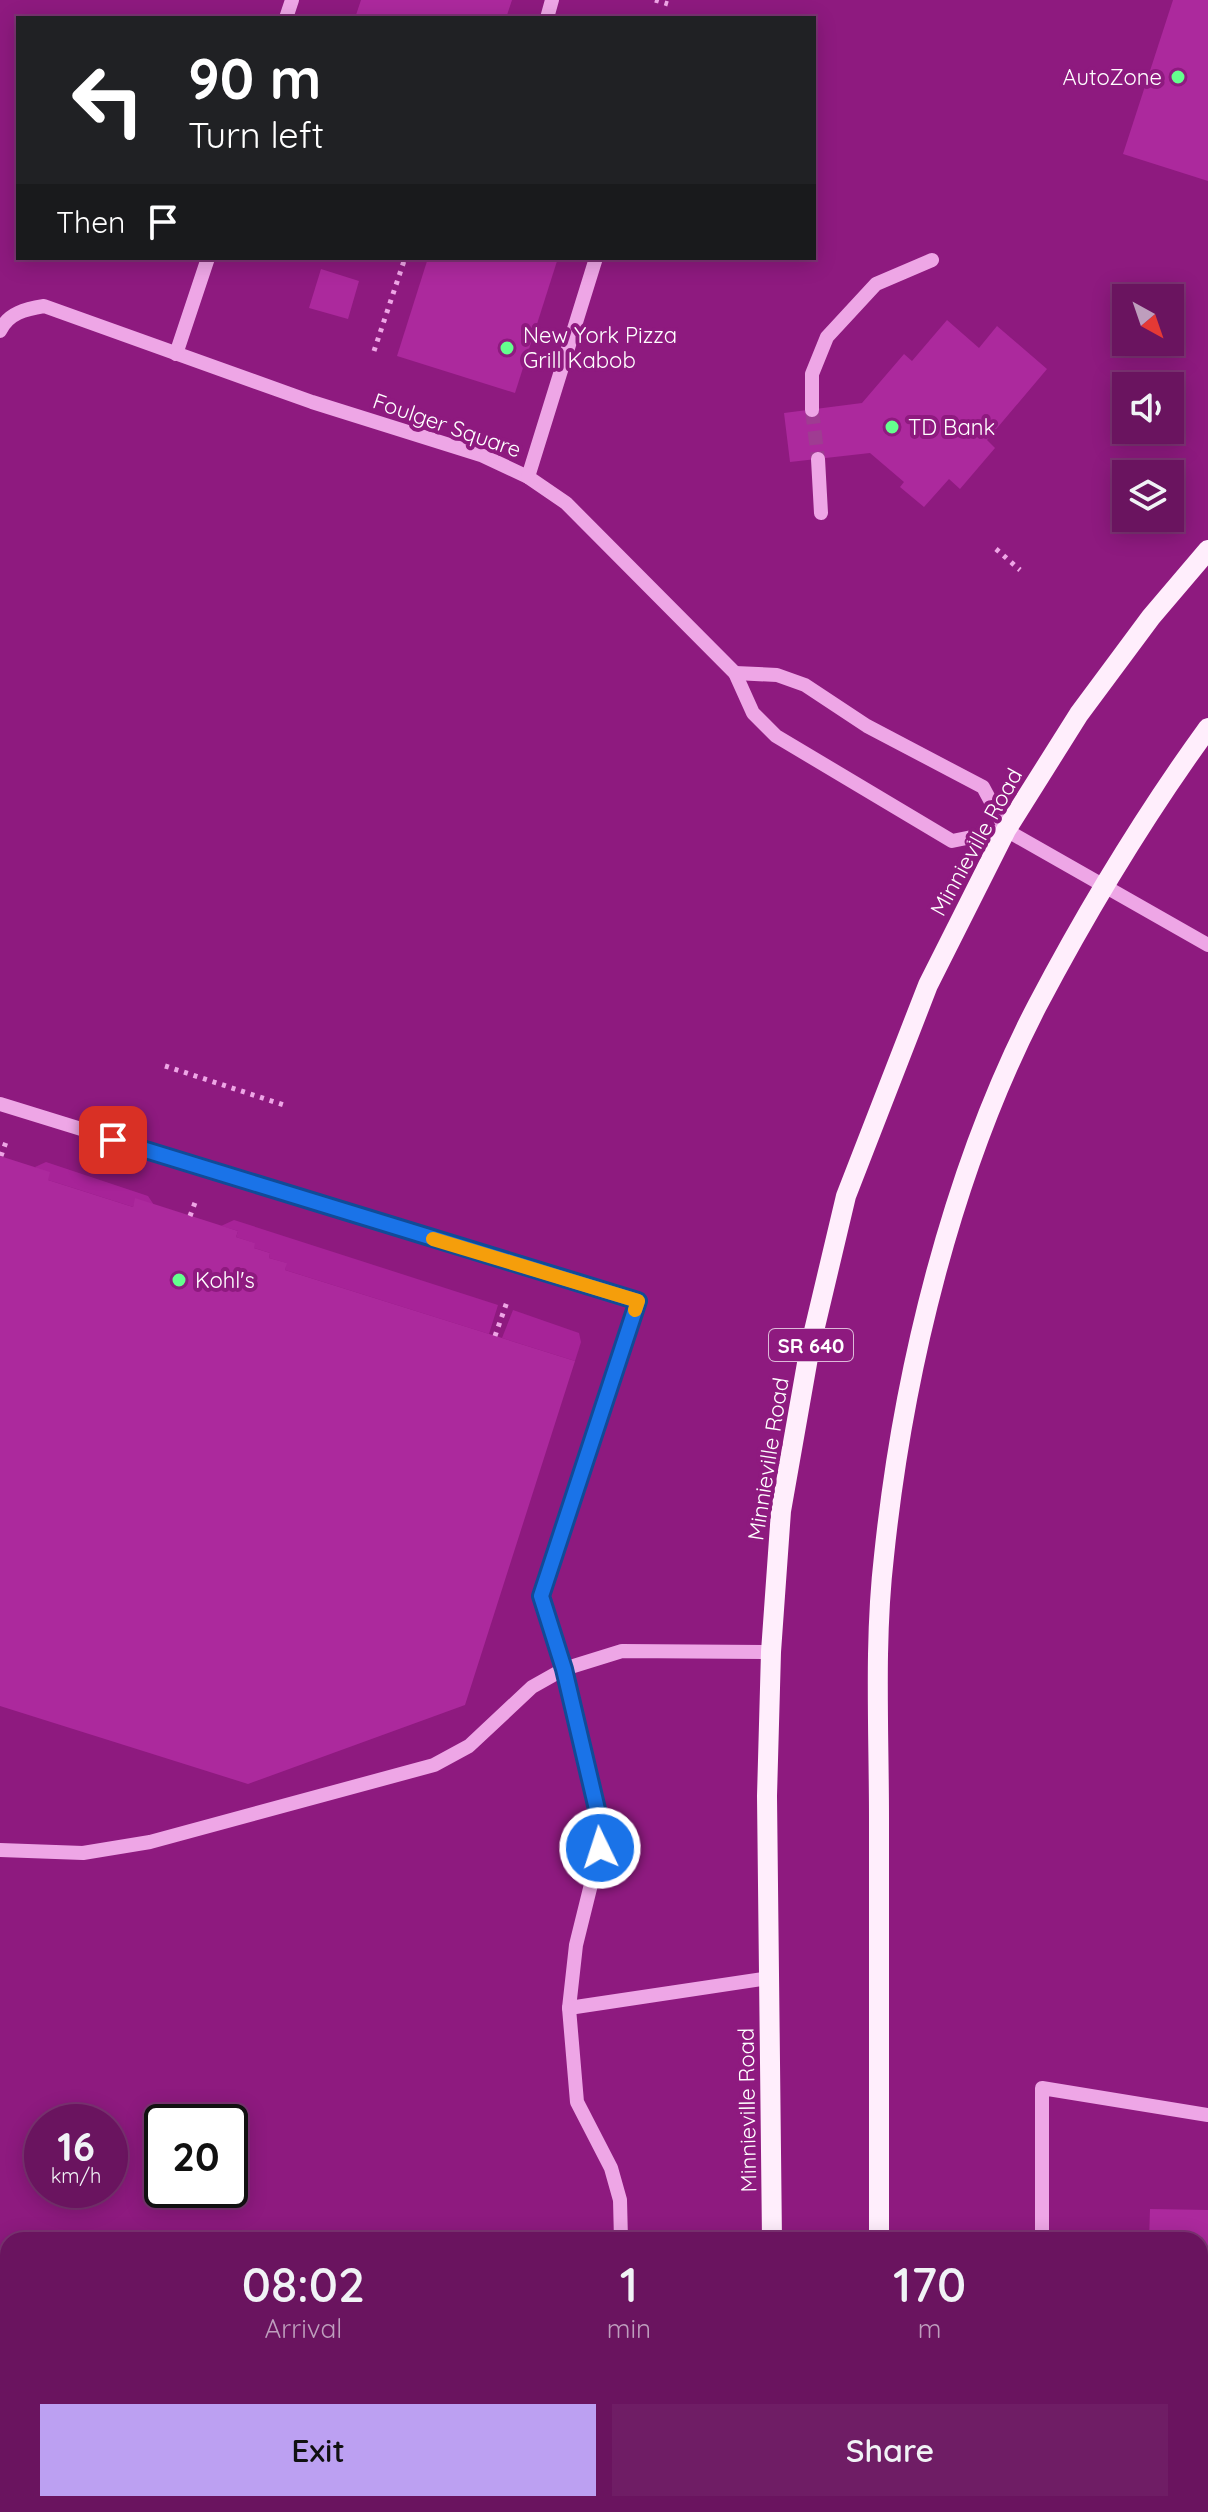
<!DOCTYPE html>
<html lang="en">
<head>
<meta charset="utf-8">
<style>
	body { margin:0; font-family:Quicksand,sans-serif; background:#6f1d65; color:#f1f3f6; height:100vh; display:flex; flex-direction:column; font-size:30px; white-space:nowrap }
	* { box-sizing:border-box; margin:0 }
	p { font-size:26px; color:#be9ebd }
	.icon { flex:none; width:44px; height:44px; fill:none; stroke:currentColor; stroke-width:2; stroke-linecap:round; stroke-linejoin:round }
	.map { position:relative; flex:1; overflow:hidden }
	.sheet { position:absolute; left:0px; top:2232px; width:1208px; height:280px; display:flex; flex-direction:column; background:#6a145f; border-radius:24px 24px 0 0; box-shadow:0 4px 20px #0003,0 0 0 2px #7d3374 }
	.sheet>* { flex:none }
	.banner { position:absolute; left:16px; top:16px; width:800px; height:244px; border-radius:0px; box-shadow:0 4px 20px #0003,0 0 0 2px #7d3374; background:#202124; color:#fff; overflow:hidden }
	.needle { width:52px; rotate:140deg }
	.controls { position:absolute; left:1112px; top:284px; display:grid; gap:16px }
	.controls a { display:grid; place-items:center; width:72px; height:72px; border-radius:0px; background:#6a145f; box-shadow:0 4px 20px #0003,0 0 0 2px #7d3374; font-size:40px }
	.speed { position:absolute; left:24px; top:2104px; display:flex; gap:16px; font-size:40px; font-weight:700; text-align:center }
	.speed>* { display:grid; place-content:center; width:104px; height:104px; border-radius:50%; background:#6a145f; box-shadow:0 4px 20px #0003,0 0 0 2px #7d3374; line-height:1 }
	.speed small { font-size:20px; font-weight:400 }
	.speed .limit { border:4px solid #111; border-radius:12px; background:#fff; color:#111 }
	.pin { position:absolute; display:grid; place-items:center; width:68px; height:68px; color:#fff; margin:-34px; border-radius:16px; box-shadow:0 4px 12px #0006 }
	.me { position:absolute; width:88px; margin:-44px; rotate:356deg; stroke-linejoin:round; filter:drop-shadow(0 0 6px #0008) }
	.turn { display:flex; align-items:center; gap:28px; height:168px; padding:0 40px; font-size:36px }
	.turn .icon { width:104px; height:104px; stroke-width:2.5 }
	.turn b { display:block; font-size:56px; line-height:68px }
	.then { display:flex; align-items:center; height:76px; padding:0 40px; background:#0003; gap:16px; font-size:30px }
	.eta { display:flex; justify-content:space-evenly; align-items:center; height:136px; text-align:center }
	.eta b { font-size:48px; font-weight:600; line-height:56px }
	.cta { display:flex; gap:16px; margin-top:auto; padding:16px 40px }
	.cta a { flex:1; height:92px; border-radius:0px; background:#bca0f2; color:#111; font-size:32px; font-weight:600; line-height:92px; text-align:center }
	.cta a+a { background:#6f1d65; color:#f1f3f6 }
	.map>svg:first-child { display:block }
</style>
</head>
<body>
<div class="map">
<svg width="1208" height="2512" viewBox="0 0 1208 2512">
	<rect width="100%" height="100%" fill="#8e1a7f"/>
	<g fill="#a72398">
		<polygon points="46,1162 148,1196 154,1205 136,1199 133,1207 48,1180 35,1167"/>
		<polygon points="234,1220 498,1305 489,1334 285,1270 286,1263 269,1258 270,1253 254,1248 254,1243 236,1237 238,1231 221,1226"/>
		<polygon points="513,1310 579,1333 581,1342 575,1361 502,1338"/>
	</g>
	<g fill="#ac299d">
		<polygon points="361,0 512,0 506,18 355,18"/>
		<polygon points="1173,0 1208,0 1208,181 1123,154"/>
		<polygon points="428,258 558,258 515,393 397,356"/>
		<polygon points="321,269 359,281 348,319 309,308"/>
		<polygon points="947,320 979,348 997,326 1047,369 987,440 995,448 960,489 949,479 924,507 900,487 904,482 870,453 790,462 784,413 862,403 904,354 912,361"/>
		<polygon points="0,1156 50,1172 48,1180 133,1207 135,1198 238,1231 236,1237 255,1243 254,1248 270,1253 269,1258 287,1263 285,1270 575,1361 465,1705 248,1784 0,1706"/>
		<polygon points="1150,2209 1208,2210 1208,2457 1200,2457 1200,2240 1149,2240"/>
		<polygon points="309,2504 515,2504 516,2512 310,2512"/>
	</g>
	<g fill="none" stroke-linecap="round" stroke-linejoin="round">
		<polyline stroke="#9f3c92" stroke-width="14" stroke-dasharray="14 7" stroke-linecap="butt" points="812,410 818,459"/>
		<g stroke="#eea6e6" stroke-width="5" stroke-dasharray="4 6" stroke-linecap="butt">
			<polyline points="655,0 668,4"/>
			<polyline points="374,351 405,258"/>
			<polyline points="996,549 1020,570"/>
			<polyline points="165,1066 287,1106"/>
			<polyline points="1,1156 7,1139"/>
			<polyline points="190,1216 196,1200"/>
			<polyline points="495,1336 508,1299"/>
		</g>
		<g stroke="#eea6e6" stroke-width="14">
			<polyline points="286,18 292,0"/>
			<polyline points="547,18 552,0"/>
			<path d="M0 331C8 313 26 309 44 306L312 402 481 455 528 477 566 503 735 673 753 713 776 736 952 841 1006 830"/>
			<polyline points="176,354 208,258"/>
			<polyline points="812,410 812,374 827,337 876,284 932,260"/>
			<polyline points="818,459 821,513"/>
			<polyline points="528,477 596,258"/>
			<polyline points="735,673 777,675 805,685 867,726 983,787 1006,830 1208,945"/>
			<polyline points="0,1104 638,1301 541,1596 564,1669 600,1822 600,1848 576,1945 569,2008 577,2102 611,2168 620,2200 621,2240"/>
			<polyline points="0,1850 83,1853 150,1842 434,1765 469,1746 532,1687 564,1669 622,1651 771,1652"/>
			<polyline points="569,2008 769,1978"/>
			<polyline points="1042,2240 1042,2088 1208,2115"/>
			<polyline points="625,2504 625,2512"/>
			<polyline points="1043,2504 1043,2512"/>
		</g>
		<g stroke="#ffeefc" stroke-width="20">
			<polyline points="772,2240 767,1796 771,1652 781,1511 809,1352 846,1196 928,985 1006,830 1079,714 1151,617 1208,550"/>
			<path d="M879 2240C879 2099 879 1959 879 1818 879 1731 874 1642 884 1556 903 1373 952 1170 1037 1006 1087 911 1145 815 1208 728"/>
			<polyline points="776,2504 776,2512"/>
			<polyline points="878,2512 878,2504"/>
		</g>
	</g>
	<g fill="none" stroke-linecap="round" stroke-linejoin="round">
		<g stroke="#114b97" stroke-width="20">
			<polyline id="route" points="113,1140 638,1301 541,1596 564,1669 600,1822 600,1848"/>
		</g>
		<use href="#route" stroke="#1a73e8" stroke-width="14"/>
		<polyline stroke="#f59e0b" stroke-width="14" points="433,1239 638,1301 635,1310"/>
	</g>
	<g fill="#64ff8e" stroke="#8e1a7f" stroke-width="3">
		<circle cx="1178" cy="77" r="8"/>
		<circle cx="507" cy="348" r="8"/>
		<circle cx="892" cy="427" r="8"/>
		<circle cx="179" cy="1280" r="8"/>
	</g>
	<g text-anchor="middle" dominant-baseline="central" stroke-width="8" stroke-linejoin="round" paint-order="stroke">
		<rect fill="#8e1a7f" stroke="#ddbad9" stroke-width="2" x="769" y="1329" width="84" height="32" rx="6"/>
		<g font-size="20" font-weight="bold" fill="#fff">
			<text x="811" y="1345">SR 640</text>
		</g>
		<g font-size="22" fill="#fff" stroke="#8e1a7f" text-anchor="start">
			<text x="1162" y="77" text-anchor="end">AutoZone</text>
			<text x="523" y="335">New York Pizza<tspan x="523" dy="25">Grill Kabob</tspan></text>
			<text x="908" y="427">TD Bank</text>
			<text x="195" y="1280">Kohl's</text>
		</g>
		<g font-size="22" fill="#fff" stroke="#8e1a7f">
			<text transform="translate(447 425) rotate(19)">Foulger Square</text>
			<text transform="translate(976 842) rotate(-61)">Minnieville Road</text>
			<text transform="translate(768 1459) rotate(-81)">Minnieville Road</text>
			<text transform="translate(747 2110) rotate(-91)">Minnieville Road</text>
		</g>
	</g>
</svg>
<div class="controls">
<a><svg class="needle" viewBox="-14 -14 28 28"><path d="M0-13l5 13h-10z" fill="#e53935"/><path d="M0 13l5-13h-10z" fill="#be9ebd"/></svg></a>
<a><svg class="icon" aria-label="sound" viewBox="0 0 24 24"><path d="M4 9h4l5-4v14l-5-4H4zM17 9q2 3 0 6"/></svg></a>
<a><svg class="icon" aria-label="layers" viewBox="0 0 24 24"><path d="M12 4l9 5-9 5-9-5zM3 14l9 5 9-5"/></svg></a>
</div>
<div class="speed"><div>16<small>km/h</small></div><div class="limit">20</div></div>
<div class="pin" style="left:113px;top:1140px;background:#d93025"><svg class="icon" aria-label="arrive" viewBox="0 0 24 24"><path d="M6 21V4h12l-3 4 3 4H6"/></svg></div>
<svg class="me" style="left:600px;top:1848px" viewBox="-20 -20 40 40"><circle r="17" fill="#1a73e8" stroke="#fff" stroke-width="3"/><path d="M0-11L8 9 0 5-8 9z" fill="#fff"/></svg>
<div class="banner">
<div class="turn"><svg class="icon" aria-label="left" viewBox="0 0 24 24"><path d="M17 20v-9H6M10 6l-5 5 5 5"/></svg><div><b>90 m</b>Turn left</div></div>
<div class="then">Then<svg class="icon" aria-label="arrive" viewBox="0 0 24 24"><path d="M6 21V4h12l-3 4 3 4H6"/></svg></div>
</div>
<section class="sheet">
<div class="eta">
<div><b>08:02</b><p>Arrival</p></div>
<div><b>1</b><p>min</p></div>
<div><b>170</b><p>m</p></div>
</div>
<div class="cta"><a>Exit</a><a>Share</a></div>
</section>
</div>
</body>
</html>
